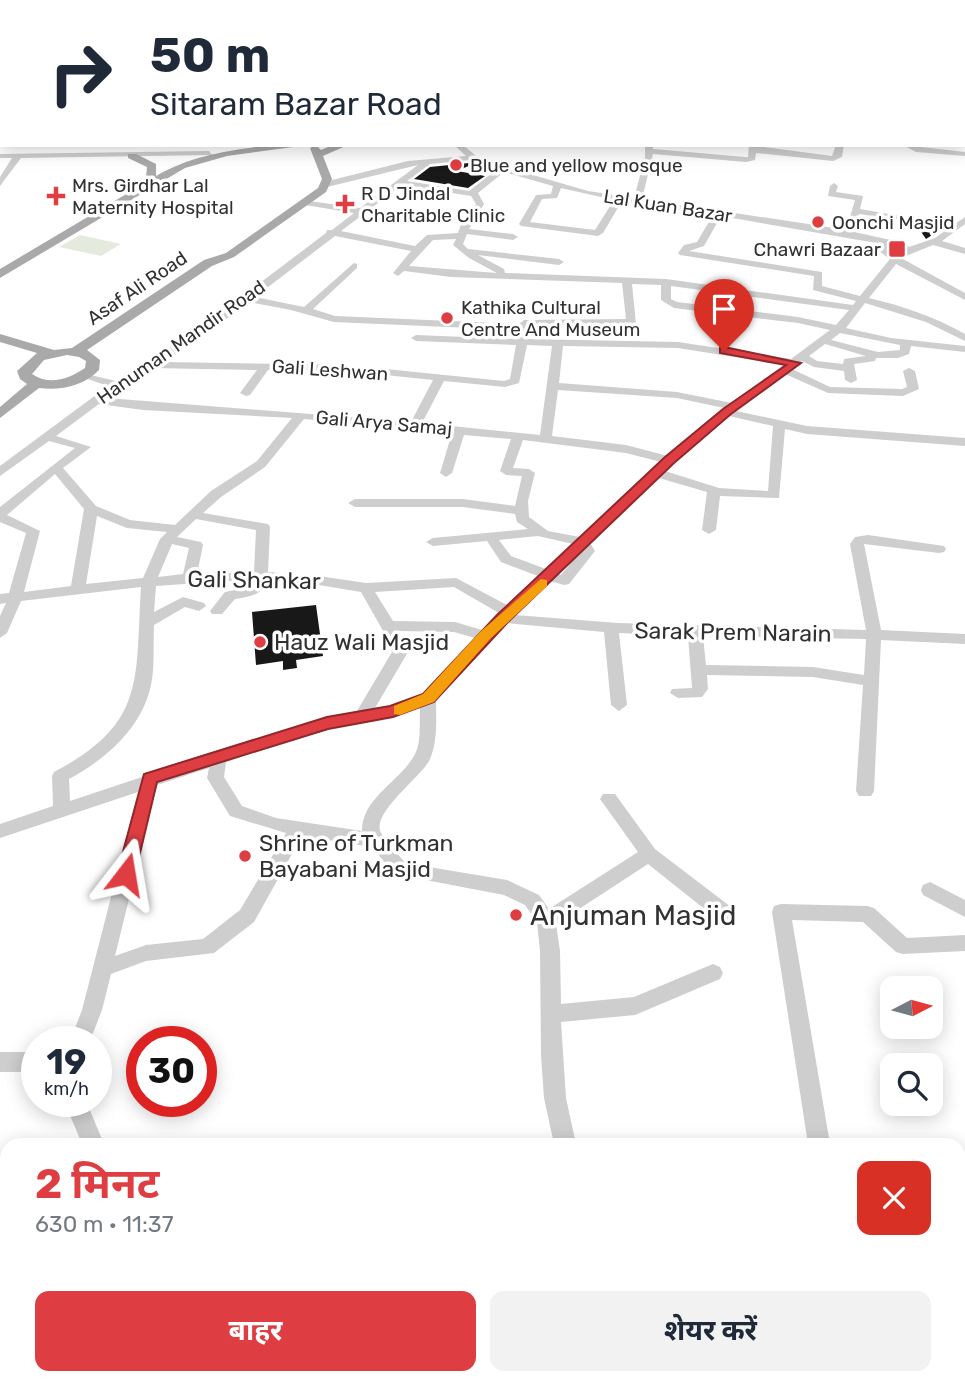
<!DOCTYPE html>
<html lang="hi">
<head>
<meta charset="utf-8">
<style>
	body { margin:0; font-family:Rubik,"Noto Sans Devanagari",sans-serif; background:#f2f2f3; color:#1f2937; height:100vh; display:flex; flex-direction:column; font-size:26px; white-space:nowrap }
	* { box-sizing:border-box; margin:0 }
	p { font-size:23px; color:#747a83 }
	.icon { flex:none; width:38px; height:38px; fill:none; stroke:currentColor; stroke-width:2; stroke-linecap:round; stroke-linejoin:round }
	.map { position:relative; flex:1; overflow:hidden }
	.panel { position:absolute; left:0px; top:1138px; width:966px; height:247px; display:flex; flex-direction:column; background:#fff; border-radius:21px 21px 0 0; box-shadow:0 4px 18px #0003 }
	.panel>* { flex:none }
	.top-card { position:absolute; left:0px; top:0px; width:966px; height:147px; box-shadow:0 4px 18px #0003; background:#fff; color:#1f2937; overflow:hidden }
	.needle { width:46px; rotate:84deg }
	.tools { position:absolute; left:880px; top:976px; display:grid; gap:14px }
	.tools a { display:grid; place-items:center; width:63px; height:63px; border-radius:14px; background:#fff; box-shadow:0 4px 18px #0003; font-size:35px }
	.speed { position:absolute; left:21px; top:1026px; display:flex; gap:14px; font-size:35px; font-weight:700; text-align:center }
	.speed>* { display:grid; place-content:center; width:91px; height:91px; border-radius:50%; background:#fff; box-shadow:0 4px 18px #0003; line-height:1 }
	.speed small { font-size:18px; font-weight:400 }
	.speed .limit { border:10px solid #d22; background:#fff; color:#111 }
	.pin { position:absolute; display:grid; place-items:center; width:60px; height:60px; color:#fff; margin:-72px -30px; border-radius:50% 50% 50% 0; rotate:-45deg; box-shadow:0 0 7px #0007 }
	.pin .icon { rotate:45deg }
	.me { position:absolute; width:77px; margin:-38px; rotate:14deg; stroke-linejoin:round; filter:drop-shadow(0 0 5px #0008) }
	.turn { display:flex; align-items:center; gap:24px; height:147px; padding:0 35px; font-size:32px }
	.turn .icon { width:91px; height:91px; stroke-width:2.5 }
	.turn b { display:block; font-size:49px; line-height:60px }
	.round { display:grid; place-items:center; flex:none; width:74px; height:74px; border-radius:14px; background:#f2f2f3 }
	.overview { display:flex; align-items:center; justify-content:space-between; height:119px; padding:0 35px }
	h1 { font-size:42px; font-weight:700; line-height:52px; color:#de3e42 }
	.button { display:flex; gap:14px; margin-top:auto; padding:14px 35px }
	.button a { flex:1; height:80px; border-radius:14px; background:#de3e42; color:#fff; font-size:28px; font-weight:700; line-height:80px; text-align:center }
	.button a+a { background:#f2f2f3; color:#1f2937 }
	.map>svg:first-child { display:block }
</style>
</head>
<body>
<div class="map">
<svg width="965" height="1383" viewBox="0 0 965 1383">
	<rect width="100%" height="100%" fill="#fff"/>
	<polygon fill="#e4eade" points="80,235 121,244 101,256 59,247"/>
	<g fill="#181818">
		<polygon points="469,163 473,164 457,171 485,176 468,188 414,179 430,167"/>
		<polygon points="936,217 954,221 926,239 919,229"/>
		<polygon points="316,605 323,656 296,660 297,668 283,670 283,661 256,665 252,612"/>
	</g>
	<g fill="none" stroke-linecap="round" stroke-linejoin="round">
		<g fill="#cecece" fill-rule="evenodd">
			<polygon points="47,0 71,0 42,2"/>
			<polygon points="96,0 102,0 102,1 97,2"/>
			<rect x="964" y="25" width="1" height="4"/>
			<rect x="964" y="43" width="1" height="4"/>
			<rect x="964" y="66" width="1" height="4"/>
			<rect x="964" y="134" width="1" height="4"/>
			<path d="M454 145H463L481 160 588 191 634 198 645 157V145H653V149L745 157H748L749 145 832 156 836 145H844L842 157 833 161 756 153 755 160 746 162 653 154 642 199 841 229 904 243 909 247 935 238 965 217V224L942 241 965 248V254L933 245 901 258 965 293V300L896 264 869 298C903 306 935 317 965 334V341L926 322 865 303 846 328 891 338 965 346V352L911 346 909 354 898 358H876L875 361 854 364 857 380 851 383 845 380 844 371 814 367 802 361 792 369 830 387 902 389 907 387 903 371 909 368 915 371 919 389 903 396 828 393 785 374 736 411 807 426 965 438V446L807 434 785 429 779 498 720 496 716 530 709 534 702 530 707 492 659 478 590 543 595 551 569 584 564 585 550 581 515 615 618 623 866 630 850 544 855 537 868 535 944 546 946 549 944 552 939 553 864 544 881 630 965 634V644L881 640 874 791 871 796H859L856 791 863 685 813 677 707 675 708 689 702 697 678 698 670 693 672 689 692 688 688 636 619 633 627 705 619 711 611 705 604 632 506 623 436 699C436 719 438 740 430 759 423 776 370 813 381 833 387 844 398 853 405 863L507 880 539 895 549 909 638 852 600 799 603 794H615L655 849 731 907 733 913 731 919 724 921 717 919 648 864 556 924 560 951 561 1004 634 997 713 964 720 967 723 973 720 979 635 1015 561 1022 566 1098 576 1144H554L544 1098 541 1055 540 951 537 922 525 905 504 895 394 874 372 847 302 836 254 922 214 953 146 961 111 974 102 1010 90 1041H70L82 1010 138 792 0 838V824L53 806 52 776 54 772C147 723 135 680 141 587L21 601 7 633 0 638V616L6 603 0 604V594L9 593 26 533 0 522V507L75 448 49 441 0 476V466L108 386 82 377V373L116 381 198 330 326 233 327 230H332L354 213 305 205 302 204V200L360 208 418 165 327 187 324 186V182L408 161 466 156ZM471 160 496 170 469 191 407 181 430 164ZM504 172 553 186 551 194 536 195 519 224 521 226 598 236 603 233 622 201 713 215 697 242 684 245 678 253 680 255 814 276 813 290 856 301 853 305 666 279 505 273 504 269 478 255 559 265 564 262 559 259 468 249 463 244 467 234 513 240 518 237 513 234 469 229 484 204 478 193ZM402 185 471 196 476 204 462 221 458 233 427 235 415 246 341 231ZM561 188 614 200 595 230 530 222 542 199 557 198ZM721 216 882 244 876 249 890 259 860 296 822 286V272L689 251 704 246ZM335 236 411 251 393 273 398 276 404 271 451 277 622 283 626 319 524 320 519 324 335 316 313 309 357 268V264L354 263 304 307 255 297ZM456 239 453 245 469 258 497 273 409 266 433 240ZM891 246 904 252H895L887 249ZM632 284 661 285V300L674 308 798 323 830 330 791 359 678 342 528 339 529 326 636 324ZM671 286 849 310 836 325 798 317 677 302 671 299ZM249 302 291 310 334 322 518 330 517 339 416 335 411 338 416 341 516 345 510 379 504 381 346 365 162 362 206 334ZM840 333 900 345V350L878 352 831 340ZM825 344 866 356 844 359 843 364 817 361 809 356ZM527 345 552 346 540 435 422 423 444 381 505 387 519 383ZM563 346 678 348 784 365 732 403 677 392 559 383ZM151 368 257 370 240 393 246 396 250 395 268 370 346 371 433 380 411 422 107 398ZM558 390 677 398 724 408 668 456 626 445 552 436ZM99 404 143 410 292 418 257 461 211 491 175 525 130 520 96 506 63 468 91 447 56 436ZM729 416 773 426 768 491 719 488 665 471ZM304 419 452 433 440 473 446 477 452 473 464 435 511 439 500 471 506 475 522 476 515 506 463 499H355L348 503 355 507H463L515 514 517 522 528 529 433 538 426 542 433 546 487 541 501 562 538 576 507 605 456 578 366 583 319 576 268 572 270 527 268 524 203 513 221 497 265 467ZM523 440 626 453 661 462 580 537 548 531 529 517 528 501 535 473 529 469 513 468ZM55 474 84 509 71 586 24 592 40 531 7 515ZM97 516 127 528 167 532 160 539 143 578 86 584ZM196 519 256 530 254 572 197 574 203 545 201 542 177 537ZM538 536 573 544 546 569 511 556 499 540ZM172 544 189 548 183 574 158 577ZM579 553 561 575 558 574ZM228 581H253L245 588 225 592 210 611 212 614H222L235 599C248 597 263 595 267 581L319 585 361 592 390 643 392 652 357 711 285 730 154 773 144 774 142 777 70 801 69 779C106 759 142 728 151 685 155 666 153 645 154 625L185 607 199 611 206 606 204 603 183 597 154 612 156 586ZM454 587 499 613 482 630 455 622 393 621 375 592ZM398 631 454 632 475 638 422 694 391 707 375 708 408 652ZM703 636 866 639 864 675 813 667 706 665ZM420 707C419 722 422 743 414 756 399 782 362 798 362 831L276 818 242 806 224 777 226 762C271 747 316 730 362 721 385 716 396 717 420 707ZM209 768 207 778 230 816 286 833 240 910 203 939 146 945 115 956 157 785Z"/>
			<polygon points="903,145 965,152 965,156 916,152"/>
			<polygon points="209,151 212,155 21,158 0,186 0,177 12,158 0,158 0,154"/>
			<polygon points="834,183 838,186 836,192 863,196 860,209 906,217 901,220 859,214 853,227 847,227 855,200 828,196 830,186"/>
			<polygon points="930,882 965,900 965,917 923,895 921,890 923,885"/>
			<polygon points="781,904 867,906 874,908 907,938 965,935 965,951 903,954 896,952 863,922 792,920 830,1144 808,1144 772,912 774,906"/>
			<rect x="0" y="1052" width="37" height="20"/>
			<polygon points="64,1101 86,1101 104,1144 82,1144"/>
			<polygon points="965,1255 965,1281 959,1284 959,1258"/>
			<polygon points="852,1377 878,1377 875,1383 849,1383"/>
		</g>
		<g fill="#a9a9a9" fill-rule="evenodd">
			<polygon points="103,0 134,0 101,2"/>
			<polygon points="235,0 243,0 244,2 236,2"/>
			<rect x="0" y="8" width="2" height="4"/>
			<path d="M272 145H308L227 156 185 168 0 278V269L150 180 146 177 147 167 128 158V154H136L156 164V176C192 155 231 150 272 145Z"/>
			<path d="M333 145H348L323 156 332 179 326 192 234 257 212 266 87 350 100 360 99 370C84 386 60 391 39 388L0 418V407L27 384 20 379 17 371 37 353 0 342V334L54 350 72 348 204 260 226 253 318 188 322 179 310 148 316 145 321 150ZM67 355 79 357 86 361 85 368C69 379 49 386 32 374L44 360Z"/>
		</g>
		<g stroke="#868686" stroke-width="2" stroke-dasharray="2.5 2.5" stroke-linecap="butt">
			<polyline points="518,2 557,0"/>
			<polyline points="555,2 601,0"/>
			<polyline points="603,2 628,0"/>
			<polyline points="735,2 756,0"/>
		</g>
	</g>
	<polygon fill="#de3e42" stroke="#90282b" stroke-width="2" points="724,347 801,363 731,414 674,463 508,622 434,702 393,717 328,729 157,782 135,874 132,879 119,879 117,874 144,774 327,717 390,706 423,694 497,615 665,457 723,409 786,365 720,353 720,348"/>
	<polygon fill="#f59e0b" points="541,579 547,580 547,586 490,639 434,702 400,715 394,714 394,706 423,694 480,632"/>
	<g fill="#de3e42" stroke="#fff" stroke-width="2.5">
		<circle cx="456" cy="165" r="7"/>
		<path d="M52.5 185.5h7v7h7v7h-7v7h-7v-7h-7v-7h7z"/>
		<path d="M341.5 193.5h7v7h7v7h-7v7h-7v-7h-7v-7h7z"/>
		<circle cx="818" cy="222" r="7"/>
		<rect x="888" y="240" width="18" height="18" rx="3.5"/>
		<circle cx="447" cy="318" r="7"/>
		<circle cx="260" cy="642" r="7"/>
		<circle cx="245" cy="856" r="7"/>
		<circle cx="516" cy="915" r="7"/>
	</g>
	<g text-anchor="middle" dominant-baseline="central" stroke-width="7" stroke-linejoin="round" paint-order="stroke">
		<g font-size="19" fill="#313131" stroke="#fff" text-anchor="start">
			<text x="470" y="165">Blue and yellow mosque</text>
			<text x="72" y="185">Mrs. Girdhar Lal<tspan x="72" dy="22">Maternity Hospital</tspan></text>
			<text x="361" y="193">R D Jindal<tspan x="361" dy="22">Charitable Clinic</tspan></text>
			<text x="832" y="222">Oonchi Masjid</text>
			<text x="881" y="249" text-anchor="end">Chawri Bazaar</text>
			<text x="461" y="307">Kathika Cultural<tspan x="461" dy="22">Centre And Museum</tspan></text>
		</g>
		<g font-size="19" fill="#313131" stroke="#fff">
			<text transform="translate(668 206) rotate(9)">Lal Kuan Bazar</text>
			<text transform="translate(137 288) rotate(-34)">Asaf Ali Road</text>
			<text transform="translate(181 342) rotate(-35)">Hanuman Mandir Road</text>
			<text transform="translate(330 370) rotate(4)">Gali Leshwan</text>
			<text transform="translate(384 423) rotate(5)">Gali Arya Samaj</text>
		</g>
		<g font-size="23" fill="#313131" stroke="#fff">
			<text transform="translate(254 580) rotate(1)">Gali Shankar</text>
			<text transform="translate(733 632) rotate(1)">Sarak Prem Narain</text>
		</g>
		<g font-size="23" fill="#313131" stroke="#fff" text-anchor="start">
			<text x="274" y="642">Hauz Wali Masjid</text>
			<text x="259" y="843">Shrine of Turkman<tspan x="259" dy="26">Bayabani Masjid</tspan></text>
		</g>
		<g font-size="28" fill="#313131" stroke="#fff" text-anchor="start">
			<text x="530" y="915">Anjuman Masjid</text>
		</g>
	</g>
</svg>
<div class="tools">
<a><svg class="needle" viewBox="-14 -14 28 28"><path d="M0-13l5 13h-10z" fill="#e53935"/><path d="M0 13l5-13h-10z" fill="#747a83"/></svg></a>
<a><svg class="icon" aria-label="search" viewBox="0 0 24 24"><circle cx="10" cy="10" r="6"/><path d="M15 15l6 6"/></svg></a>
</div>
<div class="speed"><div>19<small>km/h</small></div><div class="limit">30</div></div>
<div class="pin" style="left:724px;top:351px;background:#d93025"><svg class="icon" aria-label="arrive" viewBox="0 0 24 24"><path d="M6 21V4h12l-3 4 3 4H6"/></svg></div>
<svg class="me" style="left:126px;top:874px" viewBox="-20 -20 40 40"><path d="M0-17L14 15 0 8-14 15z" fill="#de3e42" stroke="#fff" stroke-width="4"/></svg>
<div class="top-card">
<div class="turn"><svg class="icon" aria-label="right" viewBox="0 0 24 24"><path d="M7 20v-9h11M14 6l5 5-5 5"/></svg><div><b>50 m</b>Sitaram Bazar Road</div></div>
</div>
<section class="panel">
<div class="overview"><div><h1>2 मिनट</h1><p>630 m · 11:37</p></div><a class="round" style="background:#d93025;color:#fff"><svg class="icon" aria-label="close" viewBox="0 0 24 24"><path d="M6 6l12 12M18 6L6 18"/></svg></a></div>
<div class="button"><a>बाहर</a><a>शेयर करें</a></div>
</section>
</div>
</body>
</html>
